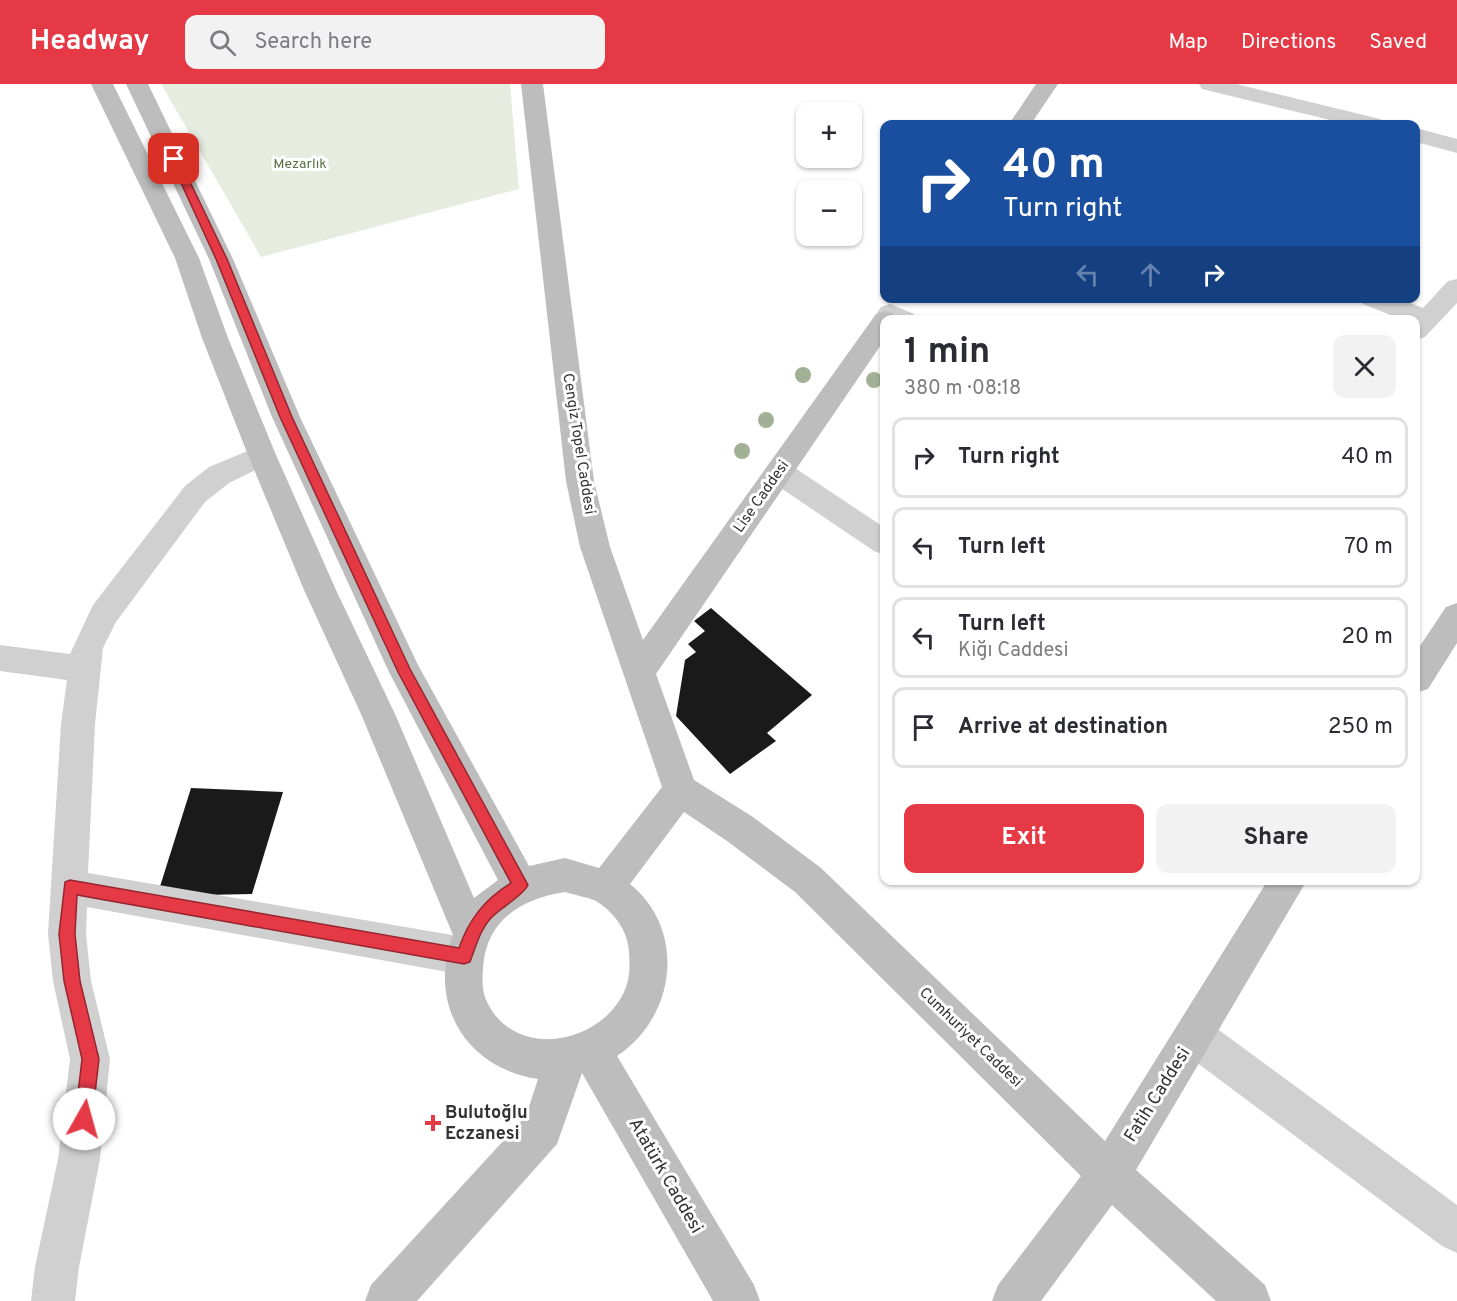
<!DOCTYPE html>
<html lang="en">
<head>
<meta charset="utf-8">
<style>
	body { margin:0; font-family:Overpass,sans-serif; background:#f2f2f3; color:#2b2b33; height:100vh; display:flex; flex-direction:column; font-size:22px; white-space:nowrap }
	* { box-sizing:border-box; margin:0 }
	p { font-size:20px; color:#7c7c81 }
	.icon { flex:none; width:33px; height:33px; fill:none; stroke:currentColor; stroke-width:2; stroke-linecap:round; stroke-linejoin:round }
	.map { position:relative; flex:1; overflow:hidden }
	.side { position:absolute; left:880px; top:231px; width:540px; height:570px; display:flex; flex-direction:column; background:#fff; border-radius:12px; box-shadow:0 2px 4px #0004 }
	.side>* { flex:none }
	.hud { position:absolute; left:880px; top:36px; width:540px; height:183px; border-radius:12px; box-shadow:0 2px 4px #0004; background:#1a4fa0; color:#fff; overflow:hidden }
	.fabs { position:absolute; left:796px; top:18px; display:grid; gap:12px }
	.fabs a { display:grid; place-items:center; width:66px; height:66px; border-radius:12px; background:#fff; box-shadow:0 2px 4px #0004; font-size:30px }
	.pin { position:absolute; display:grid; place-items:center; width:51px; height:51px; color:#fff; margin:-26px; border-radius:12px; box-shadow:0 3px 9px #0006 }
	.me { position:absolute; width:66px; margin:-33px; rotate:7deg; stroke-linejoin:round; filter:drop-shadow(0 0 4px #0008) }
	.turn { display:flex; align-items:center; gap:21px; height:126px; padding:0 24px; font-size:27px }
	.turn .icon { width:78px; height:78px; stroke-width:2.5 }
	.turn b { display:block; font-size:42px; line-height:51px }
	.lanes { display:flex; align-items:center; height:57px; padding:0 24px; background:#0003; justify-content:center; gap:30px; direction:ltr }
	.lanes .off { opacity:.35 }
	.round { display:grid; place-items:center; flex:none; width:63px; height:63px; border-radius:12px; background:#f2f2f3 }
	.headline { display:flex; align-items:center; justify-content:space-between; height:102px; padding:0 24px }
	h1 { font-size:36px; font-weight:700; line-height:45px }
	.button { display:flex; gap:12px; margin-top:auto; padding:12px 24px }
	.button a { flex:1; height:69px; border-radius:12px; background:#e63946; color:#fff; font-size:24px; font-weight:700; line-height:69px; text-align:center }
	.button a+a { background:#f2f2f3; color:#2b2b33 }
	ul { padding:0; list-style:none }
	li { display:flex; align-items:center; gap:18px; height:81px; margin:0 12px 9px; padding:0 12px; border:3px solid #e1e1e2; border-radius:12px }
	li div { flex:1 }
	li b { display:block; font-size:22px }
	li em { font-style:normal }
	header { display:flex; align-items:center; gap:36px; box-sizing:border-box; height:84px; padding:0 30px; background:#e63946; color:#fff }
	header strong { font-size:28px }
	nav { display:flex; gap:33px; margin-inline-start:auto; font-size:21px }
	.search { width:420px; height:54px; background:#f2f2f3; display:flex; align-items:center; gap:15px; box-sizing:border-box; padding:0 21px; border-radius:12px; color:#7c7c81; font-size:22px }
	.map>svg:first-child { display:block }
</style>
</head>
<body>
<header>
<strong>Headway</strong>
<div class="search"><svg class="icon" aria-label="search" viewBox="0 0 24 24"><circle cx="10" cy="10" r="6"/><path d="M15 15l6 6"/></svg>Search here</div>
<nav><a>Map</a><a>Directions</a><a>Saved</a></nav>
</header>
<div class="map">
<svg width="1457" height="1217" viewBox="0 0 1457 1217">
	<rect width="100%" height="100%" fill="#fff"/>
	<polygon fill="#e6ecdf" points="161,0 510,0 519,105 261,173"/>
	<g fill="#1a1a1a">
		<polygon points="711,524 812,611 767,649 776,657 730,690 676,632 685,576 696,568 688,560 705,547 694,537"/>
		<polygon points="191,704 283,708 252,810 157,812"/>
	</g>
	<g fill="none" stroke-linecap="round" stroke-linejoin="round">
		<g fill="#d0d0d0" fill-rule="evenodd">
			<polygon points="1199,0 1236,0 1380,35 1383,40 1347,40 1202,5"/>
			<polygon points="1416,44 1457,55 1457,69 1416,58"/>
			<polygon points="1457,195 1457,219 1425,253 1416,256 1416,236 1403,236 1363,220 1360,214 1398,214 1423,224 1448,197"/>
			<polygon points="890,220 914,230 918,236 885,237 877,229 881,223"/>
			<polygon points="262,361 272,364 276,371 272,378 229,399 205,418 116,538 103,564 95,640 88,789 464,853 477,859 483,872 477,885 464,891 87,823 86,850 91,897 110,975 100,1075 79,1183 75,1217 31,1217 35,1183 58,1075 70,975 53,897 48,850 61,640 67,596 0,587 0,561 70,570 93,521 185,402 209,383"/>
			<polygon points="779,377 789,380 885,444 885,471 874,467 769,396 765,388 769,380"/>
			<polygon points="1194,932 1208,938 1457,1121 1457,1169 1442,1162 1180,966 1174,952 1180,938"/>
		</g>
		<g fill="#bdbdbd" fill-rule="evenodd">
			<path d="M91 0H113L199 174 228 254 276 371 336 506 395 630 474 814 498 796 389 588 272 333 209 175 126 0H148L233 175 300 333 418 581 529 782 565 774 599 784 662 703 580 463 566 397 521 0H543L594 397 610 463 643 556 876 230 885 227 894 230 898 236H885V255L656 590 694 696 753 733 821 784 1105 1057 1268 796H1307L1136 1086 1265 1201 1271 1217H1216L1112 1121 1041 1217H992L998 1201 1081 1092 795 808 727 757 684 728 630 800C687 846 676 933 617 972L754 1201 760 1217H713L582 989 557 1060 417 1217H365L371 1201 526 1032 538 995C466 984 427 920 453 851L361 630 304 506 248 371 202 254 175 174ZM565 808C574 811 587 813 596 817 614 828 628 847 629 868 630 882 630 895 624 908 600 960 517 976 488 920 482 910 482 895 483 884 486 836 521 815 565 808Z"/>
			<polygon points="1036,0 1058,0 1031,40 1009,40"/>
			<polygon points="1457,519 1457,559 1428,605 1416,609 1416,568 1446,523"/>
		</g>
	</g>
	<g fill="#a2b095">
		<circle cx="803" cy="291" r="8"/>
		<circle cx="874" cy="296" r="8"/>
		<circle cx="766" cy="336" r="8"/>
		<circle cx="742" cy="367" r="8"/>
	</g>
	<path fill="#e63946" stroke="#96252e" stroke-width="1.5" d="M171 73 179 75 227 175 292 333 410 585 528 801C523 812 500 824 491 834 480 846 476 862 470 878L464 880 77 811 75 850 80 897 99 975 92 1035 90 1041 84 1043 78 1041 75 1035 82 975 64 897 59 850 65 798 70 796 459 864C469 835 485 815 511 799L398 588 280 333 216 175 170 75Z"/>
	<path fill="#e63946" stroke="#fff" stroke-width="2" d="M430 1030h6v6h6v6h-6v6h-6v-6h-6v-6h6z"/>
	<g text-anchor="middle" dominant-baseline="central" stroke-width="6" stroke-linejoin="round" paint-order="stroke">
		<g font-size="14" fill="#56703f" stroke="#fff">
			<text x="300" y="80">Mezarlık</text>
		</g>
		<g font-size="15" fill="#333" stroke="#fff">
			<text transform="translate(578 360) rotate(81)">Cengiz Topel Caddesi</text>
			<text transform="translate(762 413) rotate(-55)">Lise Caddesi</text>
			<text transform="translate(970 954) rotate(44)">Cumhuriyet Caddesi</text>
		</g>
		<g font-size="18" fill="#333" stroke="#fff">
			<text transform="translate(1158 1011) rotate(-58)">Fatih Caddesi</text>
			<text transform="translate(665 1092) rotate(60)">Atatürk Caddesi</text>
		</g>
		<g font-size="18" font-weight="bold" fill="#333" stroke="#fff" text-anchor="start">
			<text x="445" y="1029">Bulutoğlu<tspan x="445" dy="21">Eczanesi</tspan></text>
		</g>
	</g>
</svg>
<div class="fabs">
<a>+</a>
<a>−</a>
</div>
<div class="pin" style="left:174px;top:75px;background:#d93025"><svg class="icon" aria-label="arrive" viewBox="0 0 24 24"><path d="M6 21V4h12l-3 4 3 4H6"/></svg></div>
<svg class="me" style="left:84px;top:1035px" viewBox="-20 -20 40 40"><circle r="19" fill="#fff"/><path d="M0-13L10 11 0 6-10 11z" fill="#e63946"/></svg>
<div class="hud">
<div class="turn"><svg class="icon" aria-label="right" viewBox="0 0 24 24"><path d="M7 20v-9h11M14 6l5 5-5 5"/></svg><div><b>40 m</b>Turn right</div></div>
<div class="lanes"><svg class="icon off" aria-label="left" viewBox="0 0 24 24"><path d="M17 20v-9H6M10 6l-5 5 5 5"/></svg><svg class="icon off" aria-label="ahead" viewBox="0 0 24 24"><path d="M12 20V5M6 11l6-6 6 6"/></svg><svg class="icon" aria-label="right" viewBox="0 0 24 24"><path d="M7 20v-9h11M14 6l5 5-5 5"/></svg></div>
</div>
<section class="side">
<div class="headline"><div><h1>1 min</h1><p>380 m · 08:18</p></div><a class="round"><svg class="icon" aria-label="close" viewBox="0 0 24 24"><path d="M6 6l12 12M18 6L6 18"/></svg></a></div>
<ul>
<li><svg class="icon" aria-label="right" viewBox="0 0 24 24"><path d="M7 20v-9h11M14 6l5 5-5 5"/></svg><div><b>Turn right</b></div><em>40 m</em></li>
<li><svg class="icon" aria-label="left" viewBox="0 0 24 24"><path d="M17 20v-9H6M10 6l-5 5 5 5"/></svg><div><b>Turn left</b></div><em>70 m</em></li>
<li><svg class="icon" aria-label="left" viewBox="0 0 24 24"><path d="M17 20v-9H6M10 6l-5 5 5 5"/></svg><div><b>Turn left</b><p>Kiğı Caddesi</p></div><em>20 m</em></li>
<li><svg class="icon" aria-label="arrive" viewBox="0 0 24 24"><path d="M6 21V4h12l-3 4 3 4H6"/></svg><div><b>Arrive at destination</b></div><em>250 m</em></li>
</ul>
<div class="button"><a>Exit</a><a>Share</a></div>
</section>
</div>
</body>
</html>
